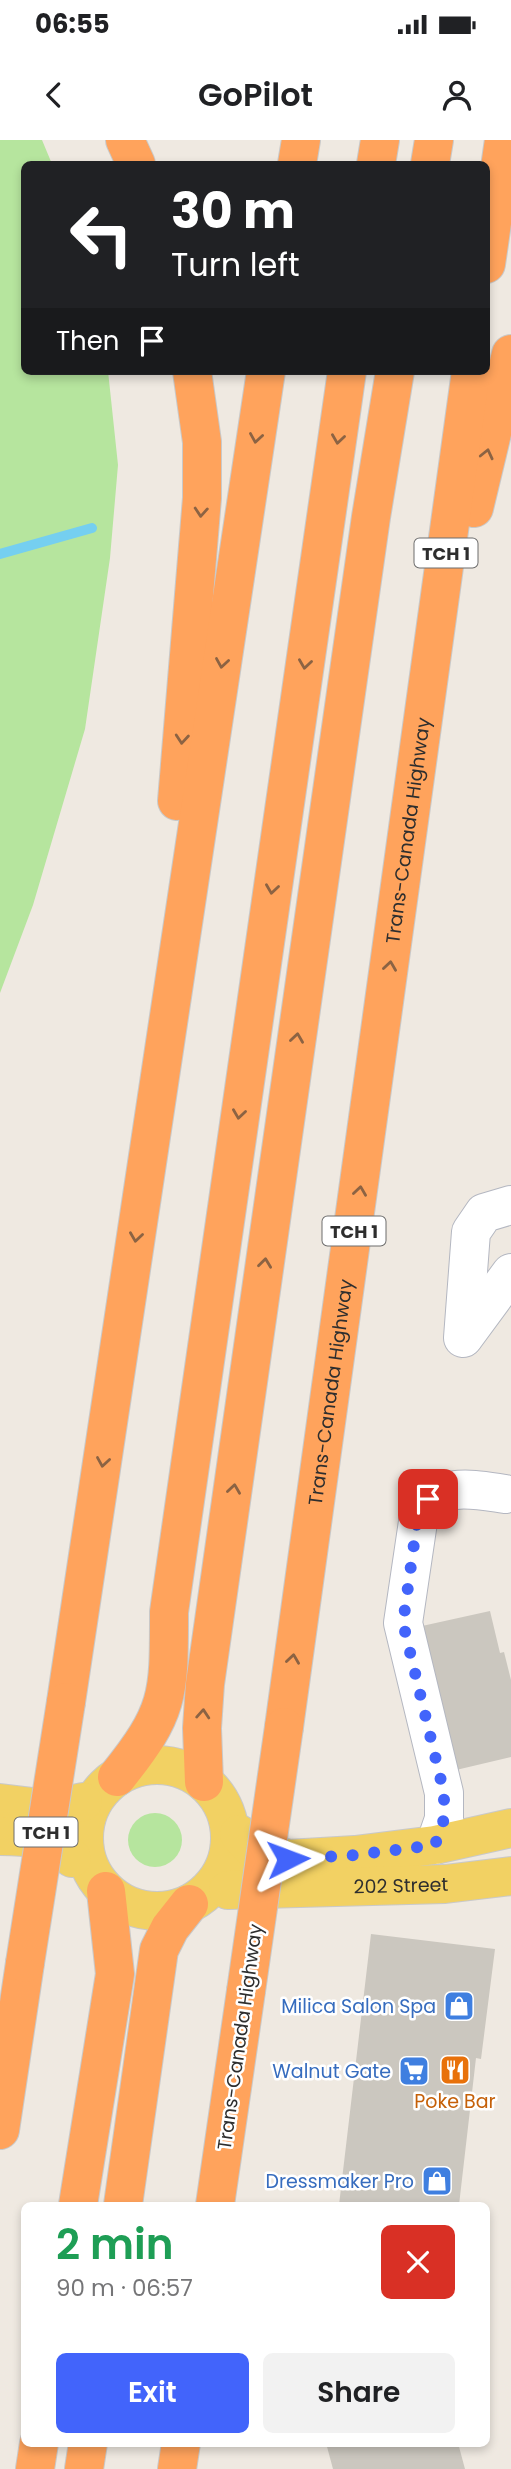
<!DOCTYPE html>
<html lang="en">
<head>
<meta charset="utf-8">
<style>
	body { margin:0; font-family:Poppins,sans-serif; background:#f2f2f2; color:#202124; height:100vh; display:flex; flex-direction:column; font-size:26px; white-space:nowrap }
	* { box-sizing:border-box; margin:0 }
	p { font-size:23px; color:#757577 }
	.icon { flex:none; width:38px; height:38px; fill:none; stroke:currentColor; stroke-width:2; stroke-linecap:round; stroke-linejoin:round }
	.map { position:relative; flex:1; overflow:hidden }
	.drawer { position:absolute; left:21px; top:2062px; width:469px; height:245px; display:flex; flex-direction:column; background:#fff; border-radius:10px; box-shadow:0 4px 10px #0003 }
	.drawer>* { flex:none }
	.banner { position:absolute; left:21px; top:21px; width:469px; height:214px; border-radius:10px; box-shadow:0 4px 10px #0003; background:#202124; color:#fff; overflow:hidden }
	.pin { position:absolute; display:grid; place-items:center; width:60px; height:60px; color:#fff; margin:-30px; border-radius:14px; box-shadow:0 4px 10px #0006 }
	.me { position:absolute; width:77px; margin:-38px; rotate:87deg; stroke-linejoin:round; filter:drop-shadow(0 0 5px #0008) }
	.turn { display:flex; align-items:center; gap:24px; height:147px; padding:0 35px; font-size:32px }
	.turn .icon { width:91px; height:91px; stroke-width:2.5 }
	.turn b { display:block; font-size:49px; line-height:60px }
	.then { display:flex; align-items:center; height:66px; padding:0 35px; background:#0003; gap:14px; font-size:26px }
	.round { display:grid; place-items:center; flex:none; width:74px; height:74px; border-radius:10px; background:#f2f2f2 }
	.summary { display:flex; align-items:center; justify-content:space-between; height:119px; padding:0 35px }
	h1 { font-size:42px; font-weight:600; line-height:52px; color:#1e9e55 }
	.cta { display:flex; gap:14px; margin-top:auto; padding:14px 35px }
	.cta a { flex:1; height:80px; border-radius:10px; background:#4264fb; color:#fff; font-size:28px; font-weight:600; line-height:80px; text-align:center }
	.cta a+a { background:#f2f2f2; color:#202124 }
	.status { display:flex; justify-content:space-between; align-items:center; height:49px; padding:0 35px; background:#fff; direction:ltr }
	.status svg { height:19px; fill:currentColor }
	header { display:flex; justify-content:space-between; align-items:center; height:91px; padding:0 35px; background:#fff; font-size:32px; font-weight:600 }
	.map>svg:first-child { display:block }
</style>
</head>
<body>
<div class="status"><b>06:55</b><svg viewBox="0 0 49 12"><path d="M0 12V9h3v3zM5 12V6h3v6zM10 12V3h3v9zM15 12V0h3v12zM26 1h20v11H26zM47 4h2v5h-2z"/></svg></div>
<header><svg class="icon" aria-label="back" viewBox="0 0 24 24"><path d="M15 5l-7 7 7 7"/></svg>GoPilot<svg class="icon" aria-label="person" viewBox="0 0 24 24"><circle cx="12" cy="8" r="4"/><path d="M4 21q1-7 8-7t8 7"/></svg></header>
<div class="map">
<svg width="511" height="2329" viewBox="0 0 511 2329">
	<rect width="100%" height="100%" fill="#efe9e1"/>
	<g fill="#b6e59e">
		<polygon points="0,0 42,0 52,24 24,24 24,231 108,231 118,325 110,418 85,589 33,765 0,853"/>
		<circle cx="155" cy="1700" r="27"/>
	</g>
	<g fill="none" stroke-linecap="round" stroke-linejoin="round">
		<polyline stroke="#75cff0" stroke-width="10" points="0,414 92,388"/>
	</g>
	<g fill="#cbc7bf">
		<polygon points="490,1471 500,1513 504,1512 511,1540 511,1617 456,1630 422,1486"/>
		<polygon points="371,1794 495,1809 481,1919 476,1918 459,2065 339,2065"/>
		<polygon points="326,2303 458,2303 465,2329 333,2329"/>
	</g>
	<g fill="none" stroke-linecap="round" stroke-linejoin="round">
		<g stroke="#b4b7c1" stroke-width="40">
			<g id="minor">
				<polyline points="464,1197 511,1133"/>
				<polyline points="463,1198 471,1092 484,1073 511,1065"/>
				<path d="M435 1705 444 1679V1653L403 1483 419 1375C439 1341 471 1349 505 1354"/>
			</g>
		</g>
		<g stroke="#c9c9c9" stroke-width="40">
			<g id="major">
				<circle cx="157" cy="1698" r="73"/>
				<polyline points="0,1663 49,1669 83,1662"/>
				<polyline points="239,1694 251,1707 288,1719 355,1715 435,1705 511,1688"/>
				<path d="M0 1696C28 1696 50 1698 72 1718"/>
				<path id="s1" d="M228 1750 445 1744 511 1736"/>
			</g>
		</g>
		<g stroke="#c9c9c9" stroke-width="40">
			<g id="highway">
				<polyline points="125,0 136,24"/>
				<polyline points="297,24 301,0"/>
				<polyline points="376,24 380,0"/>
				<polyline points="430,24 434,0"/>
				<polyline points="486,124 504,0"/>
				<polyline points="474,368 511,214"/>
				<polyline points="177,661 202,358 202,302 192,231"/>
				<polyline points="66,1562 266,231"/>
				<path id="s2" d="M284 1587 471 231"/>
				<path d="M117 1637C170 1571 169 1555 169 1472L347 231"/>
				<polyline points="204,1642 202,1588 205,1544 371,377 395,231"/>
				<polyline points="0,1990 25,1823"/>
				<polyline points="78,2065 115,1834 106,1751"/>
				<polyline points="123,2065 159,1810 170,1788 189,1764"/>
				<polyline points="215,2065 246,1851"/>
				<polyline points="35,2329 39,2303"/>
				<polyline points="84,2329 88,2303"/>
				<polyline points="177,2329 181,2303"/>
			</g>
		</g>
		<use href="#minor" stroke="#fff" stroke-width="38"/>
		<use href="#major" stroke="#f2d163" stroke-width="38"/>
		<use href="#highway" stroke="#ffa35c" stroke-width="38"/>
		<g stroke="#c9c9c9" stroke-width="40" stroke-linecap="butt">
			<g id="highway-bridge">
				<polyline points="25,1823 66,1562"/>
				<polyline points="246,1851 284,1587"/>
			</g>
		</g>
		<use href="#highway-bridge" stroke="#ffa35c" stroke-width="38"/>
	</g>
	<defs><path id="oneway-chevron" d="M-2-3.5L2.5 0L-2 3.5" fill="none" stroke-width="1.6" stroke-linecap="round" stroke-linejoin="round" transform="scale(1.75)"/></defs>
	<g stroke="#8c6343">
		<use href="#oneway-chevron" transform="translate(256 298) rotate(99)"/>
		<use href="#oneway-chevron" transform="translate(338 299) rotate(98)"/>
		<use href="#oneway-chevron" transform="translate(487 314) rotate(-77)"/>
		<use href="#oneway-chevron" transform="translate(201 372) rotate(94)"/>
		<use href="#oneway-chevron" transform="translate(222 523) rotate(99)"/>
		<use href="#oneway-chevron" transform="translate(305 524) rotate(98)"/>
		<use href="#oneway-chevron" transform="translate(182 599) rotate(95)"/>
		<use href="#oneway-chevron" transform="translate(272 749) rotate(98)"/>
		<use href="#oneway-chevron" transform="translate(390 826) rotate(-82)"/>
		<use href="#oneway-chevron" transform="translate(297 898) rotate(-82)"/>
		<use href="#oneway-chevron" transform="translate(239 974) rotate(98)"/>
		<use href="#oneway-chevron" transform="translate(360 1051) rotate(-82)"/>
		<use href="#oneway-chevron" transform="translate(136 1097) rotate(98)"/>
		<use href="#oneway-chevron" transform="translate(265 1123) rotate(-83)"/>
		<use href="#oneway-chevron" transform="translate(103 1322) rotate(99)"/>
		<use href="#oneway-chevron" transform="translate(234 1349) rotate(-82)"/>
		<use href="#oneway-chevron" transform="translate(293 1519) rotate(-82)"/>
		<use href="#oneway-chevron" transform="translate(203 1574) rotate(-86)"/>
	</g>
	<g fill="none" stroke-linecap="round" stroke-linejoin="round">
		<polyline stroke="#4264fb" stroke-width="12" stroke-dasharray="0 21.6" points="288,1719 355,1715 435,1705 444,1679 444,1653 403,1483 418,1375 428,1359"/>
	</g>
	<defs>
		<g id="shop-square" transform="scale(1.575)"><rect x="-9" y="-9" width="18" height="18" rx="4" fill="#3f7fe0" stroke="#fff"/><path d="M-5-2.5h2.3a2.7 3.5 0 0 1 5.4 0H5L5.5 6h-11ZM-1.5-2.5h3a1.5 2.3 0 0 0-3 0Z" fill="#fff"/></g>
		<g id="restaurant-square" transform="scale(1.575)"><rect x="-9" y="-9" width="18" height="18" rx="4" fill="#e8710a" stroke="#fff"/><path d="M-5-6h1v4h1v-4h1v4h1v-4h1v5L-1.5 .5V6h-2V.5L-5-1ZM5-6V6H3V1.5H1.5Q1.5-4 5-6Z" fill="#fff"/></g>
		<g id="supermarket-square" transform="scale(1.575)"><rect x="-9" y="-9" width="18" height="18" rx="4" fill="#3f7fe0" stroke="#fff"/><path d="M-6-5.5h2.5l.6 2H6L4.5 2H-2.5L-4.4-4H-6ZM-1.5 3.2a1.3 1.3 0 1 0 .1 0ZM3 3.2a1.3 1.3 0 1 0 .1 0Z" fill="#fff"/></g>
	</defs>
	<g fill-rule="evenodd">
		<use href="#shop-square" x="459" y="1866"/>
		<use href="#restaurant-square" x="455" y="1930"/>
		<use href="#supermarket-square" x="414" y="1931"/>
		<use href="#shop-square" x="437" y="2041"/>
	</g>
	<g text-anchor="middle" dominant-baseline="central" stroke-width="5" stroke-linejoin="round" paint-order="stroke">
		<g fill="#fff" stroke="#6d6d6d" stroke-width="2">
			<rect x="414.5" y="398.5" width="63" height="29" rx="5"/>
			<rect x="322.5" y="1076.5" width="63" height="29" rx="5"/>
			<rect x="14.5" y="1677.5" width="63" height="29" rx="5"/>
		</g>
		<g font-size="18" font-weight="bold" fill="#2e2e2e">
			<text x="446" y="413">TCH 1</text>
			<text x="354" y="1091">TCH 1</text>
			<text x="46" y="1692">TCH 1</text>
		</g>
		<g font-size="19" fill="#2e2e2e" stroke="#fff">
			<text stroke="none"><textPath href="#s2" startOffset="905">Trans-Canada Highway</textPath></text>
			<text stroke="none"><textPath href="#s2" startOffset="338">Trans-Canada Highway</textPath></text>
			<text stroke="none"><textPath href="#s1" startOffset="173">202 Street</textPath></text>
			<text transform="translate(240 1897) rotate(-82)">Trans-Canada Highway</text>
		</g>
		<g font-size="19" fill="#366cbe" stroke="#fff" text-anchor="end">
			<text x="436" y="1866">Milica Salon Spa</text>
			<text x="391" y="1931">Walnut Gate</text>
			<text x="414" y="2041">Dressmaker Pro</text>
		</g>
		<g font-size="19" fill="#c56008" stroke="#fff">
			<text x="455" y="1961">Poke Bar</text>
		</g>
	</g>
</svg>
<div class="pin" style="left:428px;top:1359px;background:#d93025"><svg class="icon" aria-label="arrive" viewBox="0 0 24 24"><path d="M6 21V4h12l-3 4 3 4H6"/></svg></div>
<svg class="me" style="left:288px;top:1719px" viewBox="-20 -20 40 40"><path d="M0-17L14 15 0 8-14 15z" fill="#4264fb" stroke="#fff" stroke-width="4"/></svg>
<div class="banner">
<div class="turn"><svg class="icon" aria-label="left" viewBox="0 0 24 24"><path d="M17 20v-9H6M10 6l-5 5 5 5"/></svg><div><b>30 m</b>Turn left</div></div>
<div class="then">Then<svg class="icon" aria-label="arrive" viewBox="0 0 24 24"><path d="M6 21V4h12l-3 4 3 4H6"/></svg></div>
</div>
<section class="drawer">
<div class="summary"><div><h1>2 min</h1><p>90 m · 06:57</p></div><a class="round" style="background:#d93025;color:#fff"><svg class="icon" aria-label="close" viewBox="0 0 24 24"><path d="M6 6l12 12M18 6L6 18"/></svg></a></div>
<div class="cta"><a>Exit</a><a>Share</a></div>
</section>
</div>
</body>
</html>
